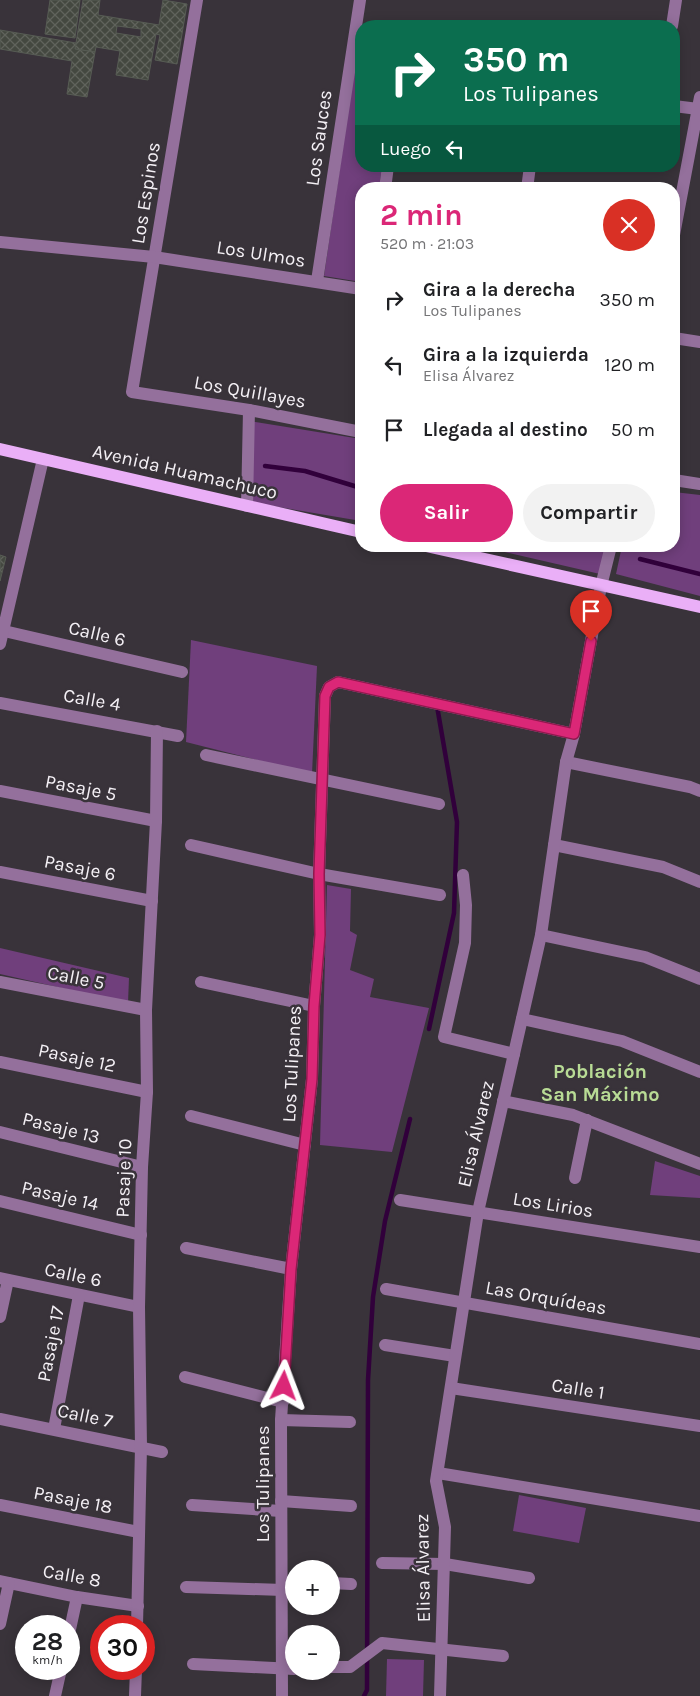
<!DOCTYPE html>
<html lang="es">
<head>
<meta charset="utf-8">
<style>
	body { margin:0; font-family:Karla,sans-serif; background:#f2f2f2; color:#202124; height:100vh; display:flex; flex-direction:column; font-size:19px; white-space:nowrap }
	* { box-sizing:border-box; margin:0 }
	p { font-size:16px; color:#757577 }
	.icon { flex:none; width:28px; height:28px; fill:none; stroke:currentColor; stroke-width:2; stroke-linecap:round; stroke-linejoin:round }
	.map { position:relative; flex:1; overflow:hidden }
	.side { position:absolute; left:355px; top:182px; width:325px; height:370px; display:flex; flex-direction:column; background:#fff; border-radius:20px; box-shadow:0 2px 12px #0003 }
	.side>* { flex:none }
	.top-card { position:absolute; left:355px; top:20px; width:325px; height:152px; border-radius:20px; box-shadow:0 2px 12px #0003; background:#0b6e4f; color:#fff; overflow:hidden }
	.fabs { position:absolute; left:285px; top:1560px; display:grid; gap:10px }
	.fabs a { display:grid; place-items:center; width:55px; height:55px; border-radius:50%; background:#fff; box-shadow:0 2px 12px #0003; font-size:25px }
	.speed { position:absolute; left:15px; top:1615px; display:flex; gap:10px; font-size:25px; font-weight:700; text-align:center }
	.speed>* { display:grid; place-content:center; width:65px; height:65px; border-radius:50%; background:#fff; box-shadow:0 2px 12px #0003; line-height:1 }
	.speed small { font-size:12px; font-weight:400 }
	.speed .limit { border:8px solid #d22; background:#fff; color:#111 }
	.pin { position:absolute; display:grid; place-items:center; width:42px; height:42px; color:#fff; margin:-51px -21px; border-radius:50% 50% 50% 0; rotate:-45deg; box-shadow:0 0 5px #0007 }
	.pin .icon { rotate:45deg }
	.me { position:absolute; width:55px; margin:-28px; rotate:3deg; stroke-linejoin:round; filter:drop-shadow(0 0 4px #0008) }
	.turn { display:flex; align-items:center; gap:18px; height:105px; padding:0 25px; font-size:22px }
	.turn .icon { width:65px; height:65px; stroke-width:2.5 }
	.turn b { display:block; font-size:35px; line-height:42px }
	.then { display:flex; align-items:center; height:48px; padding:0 25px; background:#0003; gap:10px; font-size:19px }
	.round { display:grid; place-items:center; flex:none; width:52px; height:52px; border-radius:26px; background:#f2f2f2 }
	.headline { display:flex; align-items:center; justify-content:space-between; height:85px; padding:0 25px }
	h1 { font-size:30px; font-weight:700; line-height:38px; color:#db2777 }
	.action { display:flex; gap:10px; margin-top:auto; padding:10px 25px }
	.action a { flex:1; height:58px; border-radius:30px; background:#db2777; color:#fff; font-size:20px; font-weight:700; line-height:58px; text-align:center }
	.action a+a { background:#f2f2f2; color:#202124 }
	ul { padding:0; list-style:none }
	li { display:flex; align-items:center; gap:15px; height:65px; padding:0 25px }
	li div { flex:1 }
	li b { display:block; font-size:19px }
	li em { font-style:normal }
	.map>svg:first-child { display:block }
</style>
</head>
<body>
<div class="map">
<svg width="700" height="1696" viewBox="0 0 700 1696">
	<defs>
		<pattern id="building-cross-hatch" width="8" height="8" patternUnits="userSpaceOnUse" patternTransform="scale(1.25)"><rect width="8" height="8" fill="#444840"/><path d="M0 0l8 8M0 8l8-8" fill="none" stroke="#60635c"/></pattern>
	</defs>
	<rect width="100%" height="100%" fill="#39333a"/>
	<g fill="#703f7c">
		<polygon points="355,65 361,66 361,166 382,166 379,189 361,189 361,282 324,276"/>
		<polygon points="249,421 361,439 361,521 249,502"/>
		<polygon points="674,492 700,495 700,596 616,574 622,546 674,546"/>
		<polygon points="479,546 607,546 600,574"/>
		<polygon points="191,640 317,666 312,774 186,742"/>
		<polygon points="327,885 351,889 350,931 357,935 350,970 374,979 370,997 429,1008 392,1152 320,1145"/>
		<polygon points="0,948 129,978 128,1003 0,974"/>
		<polygon points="655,1161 700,1176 700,1198 650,1195"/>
		<polygon points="519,1495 586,1508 579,1543 513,1531"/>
		<polygon points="387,1659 424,1660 423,1696 386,1696"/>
	</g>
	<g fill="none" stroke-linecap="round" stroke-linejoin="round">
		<g stroke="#31003b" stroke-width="4.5">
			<polyline points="265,466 305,471 361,488"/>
			<polyline points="597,546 607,549"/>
			<polyline points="640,559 700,574"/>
			<polyline points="429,1029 454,913 457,822 437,706"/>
			<polyline points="364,1696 367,1690 368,1380 373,1297 385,1221 410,1119"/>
		</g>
	</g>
	<g fill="url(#building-cross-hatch)" stroke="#575c54" fill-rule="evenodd">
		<polygon points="50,0 80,0 75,38 45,34"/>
		<path d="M83 0H100L98 15 159 25 163 0 187 4 177 64 155 60 160 35 156 34 148 80 116 75 120 51 96 47 95 52 75 49ZM117 26 141 29V37L116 33Z"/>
		<polygon points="0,30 76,43 75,49 95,52 87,97 67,94 72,61 0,49"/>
		<polygon points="0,555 6,557 0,581"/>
	</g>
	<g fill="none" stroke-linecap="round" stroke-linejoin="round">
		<g stroke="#94709c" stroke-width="12">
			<polyline points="197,0 132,392 249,410 361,432"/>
			<polyline points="672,26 676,0"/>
			<polyline points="674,106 698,109"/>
			<polyline points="385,189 388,166"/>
			<polyline points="527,189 530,166"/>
			<polyline points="674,235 700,97"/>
			<polyline points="0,242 154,257 361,289"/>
			<polyline points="317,281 360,0"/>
			<polyline points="674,338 700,342"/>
			<polyline points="674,480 700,484"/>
			<polyline points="247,506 249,410"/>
			<polyline points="4,631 182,672"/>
			<polyline points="0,644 43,459"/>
			<polyline points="0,703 178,736"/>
			<polyline points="206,755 439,804"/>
			<polyline points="566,762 690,787 700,791"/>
			<polyline points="0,791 156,821"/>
			<polyline points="191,845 319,874 440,895"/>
			<polyline points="554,845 663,867 700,882"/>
			<polyline points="0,872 152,901"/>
			<polyline points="463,875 466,905 465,943 444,1037 514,1054"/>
			<polyline points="541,935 645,957 700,979"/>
			<polyline points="0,982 146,1010"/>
			<polyline points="201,982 314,1006"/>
			<polyline points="522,1019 622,1041 700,1072"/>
			<polyline points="0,1062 147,1092"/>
			<polyline points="503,1101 573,1115 700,1164"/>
			<polyline points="191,1116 305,1145"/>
			<polyline points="0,1132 142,1167"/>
			<polyline points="575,1178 587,1120"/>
			<polyline points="400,1200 700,1247"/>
			<polyline points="0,1201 141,1235"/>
			<polyline points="186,1248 291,1269"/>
			<polyline points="0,1278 139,1307"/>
			<polyline points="386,1289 700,1344"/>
			<polyline points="0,1317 8,1280"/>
			<polyline points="385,1345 455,1356"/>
			<polyline points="185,1377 283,1402"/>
			<polyline points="451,1388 700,1426"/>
			<polyline points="0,1419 162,1452"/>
			<polyline points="281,1420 350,1422"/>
			<polyline points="54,1429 79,1295"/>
			<polyline points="438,1473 700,1516"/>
			<polyline points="281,1501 351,1506"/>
			<polyline points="0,1505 139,1532"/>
			<polyline points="192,1505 281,1511"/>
			<polyline points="382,1563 445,1564 529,1578"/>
			<polyline points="0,1581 77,1597 138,1606"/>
			<polyline points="331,1583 351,1584"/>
			<polyline points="186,1587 283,1590"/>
			<polyline points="0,1624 9,1583"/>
			<polyline points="137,1626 141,1447 139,1307 142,1167 147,1092 146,1010 156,821 157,731"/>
			<polyline points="69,1634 77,1597"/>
			<polyline points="193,1664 294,1669"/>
			<polyline points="331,1667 350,1667 382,1643 503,1656"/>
			<polyline points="55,1696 61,1669"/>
			<polyline points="135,1696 136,1669"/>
			<polyline points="282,1696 281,1420 291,1269 312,1079 314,1006 320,935 319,874 325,696 329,687 338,682 574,734"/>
			<polyline points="440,1696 445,1527 436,1481 478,1212 541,935 566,762 574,734 601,586 611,546"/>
		</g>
		<g stroke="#eaaff7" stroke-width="12">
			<polyline points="0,449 361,532"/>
			<polyline points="426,546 700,607"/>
		</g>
	</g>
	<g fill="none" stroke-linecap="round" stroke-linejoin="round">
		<g stroke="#8e194d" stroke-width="12">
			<polyline id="route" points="284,1386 291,1269 312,1079 314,1006 320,935 319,874 325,696 329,687 338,682 574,734 591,641"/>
		</g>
		<use href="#route" stroke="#db2777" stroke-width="9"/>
	</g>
	<g text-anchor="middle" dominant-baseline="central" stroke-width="5" stroke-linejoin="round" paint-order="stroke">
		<g font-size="19" fill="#f4f0f5" stroke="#39333a">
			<text transform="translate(319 138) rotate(-82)">Los Sauces</text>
			<text transform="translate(146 193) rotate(-81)">Los Espinos</text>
			<text transform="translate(261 254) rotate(9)">Los Ulmos</text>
			<text transform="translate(250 392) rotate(10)">Los Quillayes</text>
			<text transform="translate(185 472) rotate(13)">Avenida Huamachuco</text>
			<text transform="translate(97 634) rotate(13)">Calle 6</text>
			<text transform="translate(92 700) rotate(10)">Calle 4</text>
			<text transform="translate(81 788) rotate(11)">Pasaje 5</text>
			<text transform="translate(80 868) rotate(11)">Pasaje 6</text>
			<text transform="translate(76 978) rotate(11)">Calle 5</text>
			<text transform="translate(77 1058) rotate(12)">Pasaje 12</text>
			<text transform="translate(292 1064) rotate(-87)">Los Tulipanes</text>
			<text transform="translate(61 1128) rotate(14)">Pasaje 13</text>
			<text transform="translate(476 1134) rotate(-77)">Elisa Álvarez</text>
			<text transform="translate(124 1178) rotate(-88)">Pasaje 10</text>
			<text transform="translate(60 1196) rotate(13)">Pasaje 14</text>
			<text transform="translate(553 1205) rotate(9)">Los Lirios</text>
			<text transform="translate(73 1275) rotate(12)">Calle 6</text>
			<text transform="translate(546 1298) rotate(10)">Las Orquídeas</text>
			<text transform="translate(51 1344) rotate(-79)">Pasaje 17</text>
			<text transform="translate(578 1389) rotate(9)">Calle 1</text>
			<text transform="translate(85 1416) rotate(12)">Calle 7</text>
			<text transform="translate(263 1484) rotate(-90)">Los Tulipanes</text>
			<text transform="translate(73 1500) rotate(11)">Pasaje 18</text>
			<text transform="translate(423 1568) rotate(-91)">Elisa Álvarez</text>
			<text transform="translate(72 1576) rotate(10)">Calle 8</text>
		</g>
		<g font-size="20" font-weight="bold" fill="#b8db95" stroke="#39333a">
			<text x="600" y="1071">Población<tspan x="600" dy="23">San Máximo</tspan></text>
		</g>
	</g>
</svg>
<div class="fabs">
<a>+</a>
<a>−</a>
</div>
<div class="speed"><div>28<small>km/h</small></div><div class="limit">30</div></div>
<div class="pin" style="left:591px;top:641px;background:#d93025"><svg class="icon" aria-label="arrive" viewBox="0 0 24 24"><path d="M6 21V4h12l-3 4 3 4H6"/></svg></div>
<svg class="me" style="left:284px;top:1386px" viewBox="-20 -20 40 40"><path d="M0-17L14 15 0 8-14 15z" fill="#db2777" stroke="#fff" stroke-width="4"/></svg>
<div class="top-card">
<div class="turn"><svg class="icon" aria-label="right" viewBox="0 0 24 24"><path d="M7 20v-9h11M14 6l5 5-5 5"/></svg><div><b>350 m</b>Los Tulipanes</div></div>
<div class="then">Luego<svg class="icon" aria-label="left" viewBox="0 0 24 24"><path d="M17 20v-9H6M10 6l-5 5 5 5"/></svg></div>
</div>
<section class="side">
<div class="headline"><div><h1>2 min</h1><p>520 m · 21:03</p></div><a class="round" style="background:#d93025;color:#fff"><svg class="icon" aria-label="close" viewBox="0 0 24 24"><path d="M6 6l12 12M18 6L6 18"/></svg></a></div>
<ul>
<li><svg class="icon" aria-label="right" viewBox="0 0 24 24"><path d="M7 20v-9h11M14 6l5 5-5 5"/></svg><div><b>Gira a la derecha</b><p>Los Tulipanes</p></div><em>350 m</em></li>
<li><svg class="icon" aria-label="left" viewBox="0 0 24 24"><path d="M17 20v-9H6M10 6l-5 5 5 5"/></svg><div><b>Gira a la izquierda</b><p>Elisa Álvarez</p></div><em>120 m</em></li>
<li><svg class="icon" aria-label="arrive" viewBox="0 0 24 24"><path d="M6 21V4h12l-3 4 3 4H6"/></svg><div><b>Llegada al destino</b></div><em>50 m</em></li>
</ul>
<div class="action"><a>Salir</a><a>Compartir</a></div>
</section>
</div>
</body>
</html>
